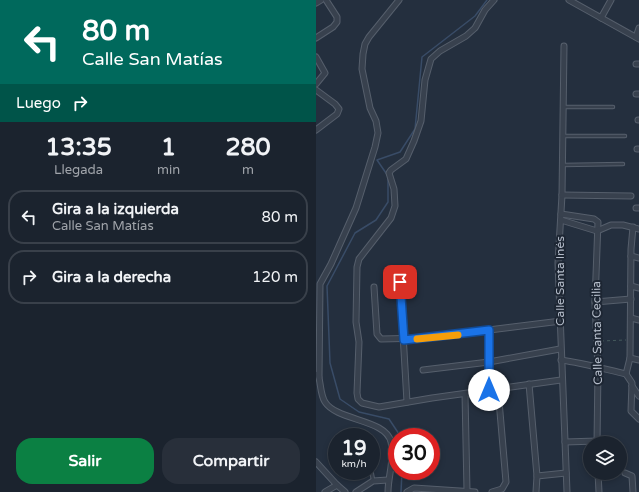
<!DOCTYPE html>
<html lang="es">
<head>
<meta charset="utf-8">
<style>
	body { margin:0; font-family:"Varela Round",sans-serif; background:#282f3a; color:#f1f3f6; height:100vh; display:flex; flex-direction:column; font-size:15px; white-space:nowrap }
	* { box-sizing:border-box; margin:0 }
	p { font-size:13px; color:#a0a4aa }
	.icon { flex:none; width:22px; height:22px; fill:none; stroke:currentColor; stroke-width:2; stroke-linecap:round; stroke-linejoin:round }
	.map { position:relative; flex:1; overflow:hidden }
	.side { display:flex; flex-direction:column; background:#1b232e; width:316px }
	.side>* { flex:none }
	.banner { background:#00695c; color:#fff; overflow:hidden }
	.tools { position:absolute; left:267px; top:436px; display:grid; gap:8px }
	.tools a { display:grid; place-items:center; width:44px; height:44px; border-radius:50%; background:#1b232e; box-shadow:0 2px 6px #0003,0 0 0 1px #39404a; font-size:20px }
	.speed { position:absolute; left:12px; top:428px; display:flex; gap:8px; font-size:20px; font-weight:700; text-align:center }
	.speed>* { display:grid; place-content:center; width:52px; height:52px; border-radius:50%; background:#1b232e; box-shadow:0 2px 6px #0003,0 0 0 1px #39404a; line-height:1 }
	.speed small { font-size:10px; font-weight:400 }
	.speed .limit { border:6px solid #d22; background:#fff; color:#111 }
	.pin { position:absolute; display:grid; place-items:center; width:34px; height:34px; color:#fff; margin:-17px; border-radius:8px; box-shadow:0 2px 6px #0006 }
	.me { position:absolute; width:44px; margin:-22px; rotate:0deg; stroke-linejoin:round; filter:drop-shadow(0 0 3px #0008) }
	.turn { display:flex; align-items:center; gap:14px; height:84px; padding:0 16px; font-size:18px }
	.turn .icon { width:52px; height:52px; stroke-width:2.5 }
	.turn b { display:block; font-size:28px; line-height:34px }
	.then { display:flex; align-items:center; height:38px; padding:0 16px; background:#0003; gap:8px; font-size:15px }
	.eta { display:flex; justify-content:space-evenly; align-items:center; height:68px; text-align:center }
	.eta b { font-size:24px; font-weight:700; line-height:28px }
	.button { display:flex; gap:8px; margin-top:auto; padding:8px 16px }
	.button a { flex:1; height:46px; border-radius:16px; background:#0b8043; color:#fff; font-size:16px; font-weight:700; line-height:46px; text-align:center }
	.button a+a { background:#282f3a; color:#f1f3f6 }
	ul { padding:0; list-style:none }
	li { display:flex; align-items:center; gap:12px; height:54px; margin:0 8px 6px; padding:0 8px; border:2px solid #39404a; border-radius:16px }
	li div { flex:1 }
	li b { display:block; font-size:15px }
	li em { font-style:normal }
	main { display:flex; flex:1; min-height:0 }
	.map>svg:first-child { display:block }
</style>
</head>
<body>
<main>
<section class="side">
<div class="banner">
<div class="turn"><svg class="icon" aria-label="left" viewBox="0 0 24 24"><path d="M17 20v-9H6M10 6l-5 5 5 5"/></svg><div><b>80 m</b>Calle San Matías</div></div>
<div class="then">Luego<svg class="icon" aria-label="right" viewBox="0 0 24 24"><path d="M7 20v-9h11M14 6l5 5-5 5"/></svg></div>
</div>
<div class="eta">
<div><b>13:35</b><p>Llegada</p></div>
<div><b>1</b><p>min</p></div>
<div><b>280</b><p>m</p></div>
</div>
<ul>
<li><svg class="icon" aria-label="left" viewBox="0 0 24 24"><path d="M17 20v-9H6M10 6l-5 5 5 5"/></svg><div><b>Gira a la izquierda</b><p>Calle San Matías</p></div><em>80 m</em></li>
<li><svg class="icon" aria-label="right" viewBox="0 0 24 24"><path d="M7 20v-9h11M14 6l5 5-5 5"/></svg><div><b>Gira a la derecha</b></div><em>120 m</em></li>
</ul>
<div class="button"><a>Salir</a><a>Compartir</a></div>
</section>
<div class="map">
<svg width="323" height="492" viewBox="0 0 323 492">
	<rect width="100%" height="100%" fill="#242f3e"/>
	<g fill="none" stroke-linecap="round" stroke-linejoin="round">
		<g stroke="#394c67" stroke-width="1.5">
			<polyline points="85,437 73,419 43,412 24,399 14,363 11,286 39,233 60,220 72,202 72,176 61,160 84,152 99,129 106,57 159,16 171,0"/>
			<polyline points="85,492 86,471"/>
		</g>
		<g stroke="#565f6c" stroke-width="4.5">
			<g id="lane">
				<polyline points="248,107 297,107"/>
				<polyline points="248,136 309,136"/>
				<polyline points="247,165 307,164"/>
				<polyline points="55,469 57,480"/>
			</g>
		</g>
		<g stroke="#565f6c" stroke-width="7">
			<g id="street">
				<polyline points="178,0 169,10 159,28 150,36 124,51 115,59 109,80 105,121 98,141 90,159 75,170 73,173 78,189 79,206 75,218 43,259 41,267 40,322 43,342 41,393 42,399 46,403 63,407 116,398 245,380"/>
				<polyline points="253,0 323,39"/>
				<polyline points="0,3 5,0"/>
				<polyline points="285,18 295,0"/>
				<polyline points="320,37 323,28"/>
				<polyline points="0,38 17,27 21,22 21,17 10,0"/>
				<polyline points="248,46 246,195 242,263 251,492"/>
				<polyline points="0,57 9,73 0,84"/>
				<polyline points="320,64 323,64"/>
				<polyline points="0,90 19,104 23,109 21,114 0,130"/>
				<polyline points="320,94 323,94"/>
				<polyline points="322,120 323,120"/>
				<polyline points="321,149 323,149"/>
				<polyline points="246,195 315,196"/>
				<polyline points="320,208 323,208"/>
				<polyline points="245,214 278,219 282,222 279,302 282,369 281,443"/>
				<polyline points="245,220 281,231 295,225 307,225 323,229"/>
				<polyline points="317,227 315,249 314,358 310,374 316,383 315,411 323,419"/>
				<polyline points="315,256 323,258"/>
				<polyline points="84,283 91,402"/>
				<polyline points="315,286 323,288"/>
				<polyline points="58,287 61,334 65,339 109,338 245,321"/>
				<polyline points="279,302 315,299"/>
				<polyline points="315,318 323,320"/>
				<polyline points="314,358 323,360"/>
				<path d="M245 360C267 363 288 369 310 374"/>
				<polyline points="107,370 173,362 244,349"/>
				<path d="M2 374C5 383 4 394 9 402 21 421 70 419 75 442 79 458 72 476 72 492"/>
				<polyline points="3,377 4,284 15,264 40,208 59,147 62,133 60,121 54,108 46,69 47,54 49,44 53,37 83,0"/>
				<polyline points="213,384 221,476 220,492"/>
				<polyline points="316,386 323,396"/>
				<polyline points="173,390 173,330"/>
				<polyline points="149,394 151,491"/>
				<polyline points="249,442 281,441"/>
				<polyline points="0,462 21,485 29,492"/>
				<polyline points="282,473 283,492"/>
				<polyline points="309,473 316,476 317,492"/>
				<polyline points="221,476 250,473"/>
				<polyline points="9,492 21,485"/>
				<polyline points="40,492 57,481 72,480"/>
				<polyline points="91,492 98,488 159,492"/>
				<polyline points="176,492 186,489 190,482 182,389"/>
			</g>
		</g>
		<polyline stroke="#44595c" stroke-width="1" stroke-dasharray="3 3" stroke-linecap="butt" points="285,341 310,340"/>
		<use href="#lane" stroke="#38414e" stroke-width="2.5"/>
		<use href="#street" stroke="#38414e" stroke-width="5"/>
	</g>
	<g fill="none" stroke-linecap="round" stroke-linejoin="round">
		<g stroke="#114b97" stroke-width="10">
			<polyline id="route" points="84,282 88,340 173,330 173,390"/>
		</g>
		<use href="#route" stroke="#1a73e8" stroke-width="7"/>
		<polyline stroke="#f59e0b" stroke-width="7" points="101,339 142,335"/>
	</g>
	<g text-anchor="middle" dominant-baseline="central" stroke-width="4" stroke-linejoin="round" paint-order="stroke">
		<g font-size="12" fill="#b4bcc9" stroke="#1d2633">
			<text transform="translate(244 281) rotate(-90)">Calle Santa Inés</text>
			<text transform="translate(281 333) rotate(-91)">Calle Santa Cecilia</text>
		</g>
	</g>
</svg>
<div class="tools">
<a><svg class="icon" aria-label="layers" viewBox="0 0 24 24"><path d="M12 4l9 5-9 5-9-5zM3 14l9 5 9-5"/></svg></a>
</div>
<div class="speed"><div>19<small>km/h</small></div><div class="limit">30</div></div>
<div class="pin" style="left:84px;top:282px;background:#d93025"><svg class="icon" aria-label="arrive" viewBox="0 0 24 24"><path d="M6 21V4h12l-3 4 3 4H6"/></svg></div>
<svg class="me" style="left:173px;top:390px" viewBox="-20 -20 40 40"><circle r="19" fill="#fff"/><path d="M0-13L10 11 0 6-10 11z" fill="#1a73e8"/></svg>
</div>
</main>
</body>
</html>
